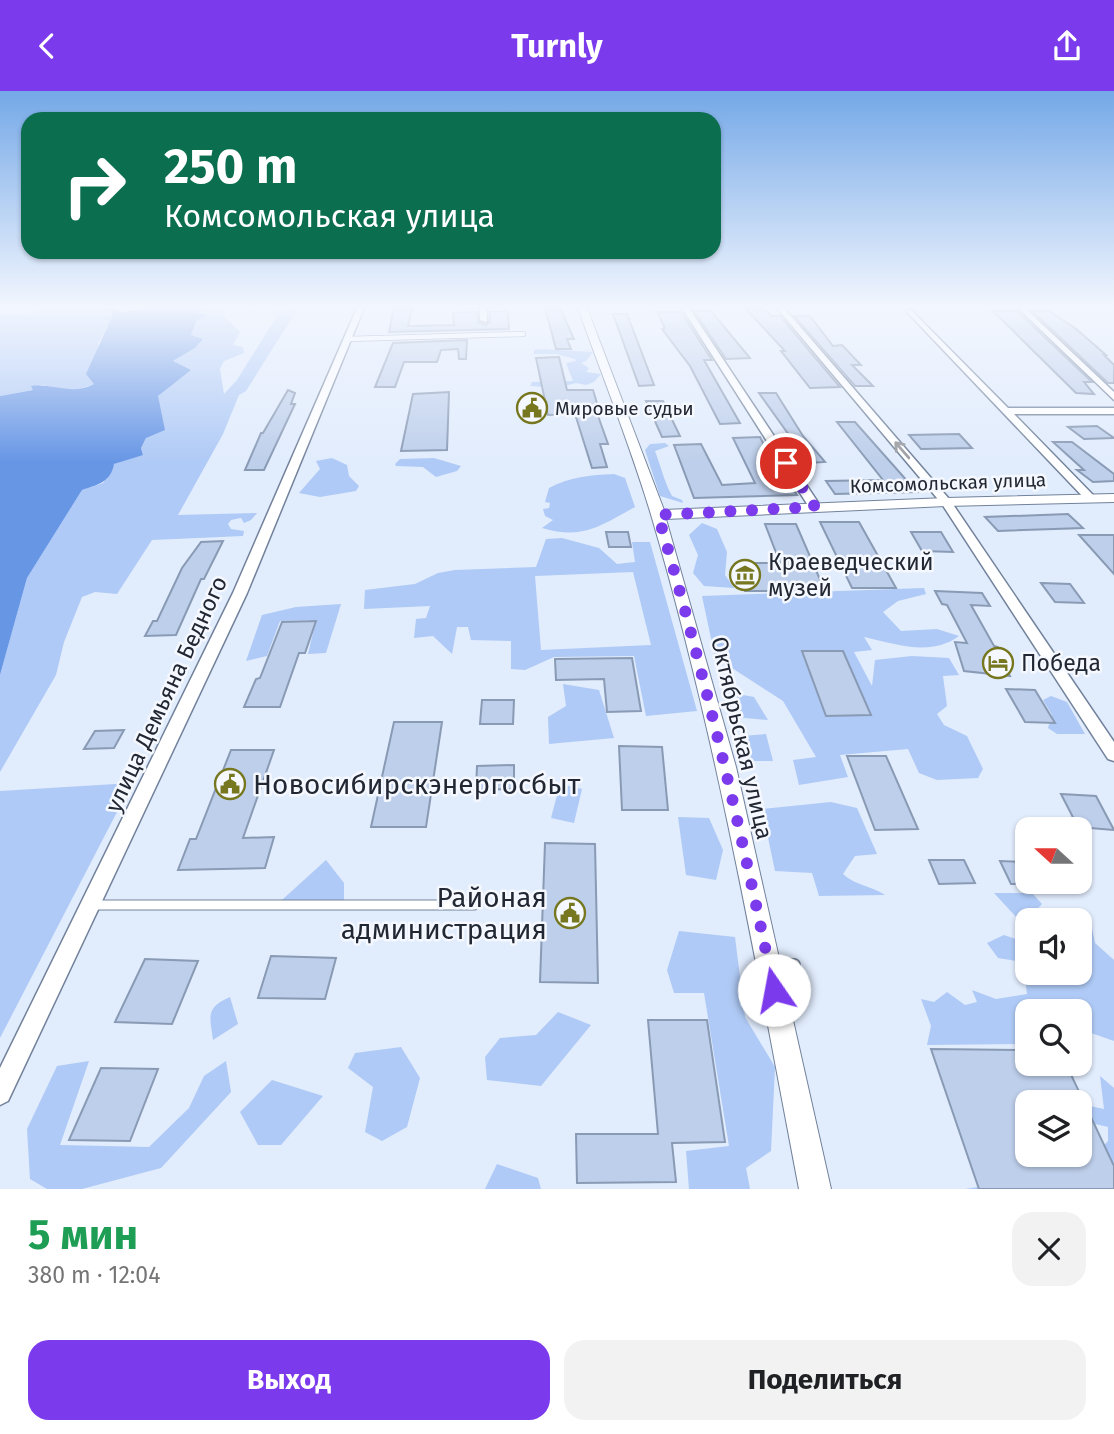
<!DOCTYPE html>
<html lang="ru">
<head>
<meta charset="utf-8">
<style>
	body { margin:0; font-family:"Fira Sans",sans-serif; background:#f2f2f2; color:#202124; height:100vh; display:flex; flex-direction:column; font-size:26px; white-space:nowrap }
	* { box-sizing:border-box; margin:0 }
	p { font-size:23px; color:#757577 }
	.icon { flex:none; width:38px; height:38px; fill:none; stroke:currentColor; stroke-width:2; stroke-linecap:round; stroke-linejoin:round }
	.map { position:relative; height:1098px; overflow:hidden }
	.side { display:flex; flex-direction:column; background:#fff; flex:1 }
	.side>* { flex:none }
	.banner { position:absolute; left:21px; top:21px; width:700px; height:147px; border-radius:21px; box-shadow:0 2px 5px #0004; background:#0b6e4f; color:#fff; overflow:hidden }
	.needle { width:46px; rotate:291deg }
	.fabs { position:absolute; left:1015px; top:726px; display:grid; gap:14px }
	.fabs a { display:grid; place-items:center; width:77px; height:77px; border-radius:14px; background:#fff; box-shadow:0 2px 5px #0004; font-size:35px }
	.pin { position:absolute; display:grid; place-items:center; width:60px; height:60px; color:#fff; margin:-30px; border:4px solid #fff; border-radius:50%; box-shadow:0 2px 7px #0007 }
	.me { position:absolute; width:77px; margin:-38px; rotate:348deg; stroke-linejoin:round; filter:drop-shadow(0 0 5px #0008) }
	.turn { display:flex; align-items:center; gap:24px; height:147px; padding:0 28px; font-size:32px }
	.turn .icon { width:91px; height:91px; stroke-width:2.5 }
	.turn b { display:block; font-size:49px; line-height:60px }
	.round { display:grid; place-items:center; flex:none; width:74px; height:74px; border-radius:21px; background:#f2f2f2 }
	.head { display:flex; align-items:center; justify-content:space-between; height:119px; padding:0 28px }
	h1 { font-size:42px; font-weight:700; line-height:52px; color:#1e9e55 }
	.button { display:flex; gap:14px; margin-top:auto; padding:14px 28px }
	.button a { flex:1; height:80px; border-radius:21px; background:#7c3aed; color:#fff; font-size:28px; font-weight:700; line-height:80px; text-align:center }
	.button a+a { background:#f2f2f2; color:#202124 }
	header { display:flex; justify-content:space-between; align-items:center; height:91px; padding:0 28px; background:#7c3aed; color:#fff; font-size:32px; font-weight:700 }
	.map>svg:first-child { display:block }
</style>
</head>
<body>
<header><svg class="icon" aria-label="back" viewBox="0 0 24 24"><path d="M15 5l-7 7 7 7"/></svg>Turnly<svg class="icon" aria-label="share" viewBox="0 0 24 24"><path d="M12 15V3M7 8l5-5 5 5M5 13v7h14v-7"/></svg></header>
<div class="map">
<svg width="1114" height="1098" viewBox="0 0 1114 1098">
	<rect width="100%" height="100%" fill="#e1ecfd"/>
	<g fill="#afcaf6" fill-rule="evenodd">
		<polygon points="42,217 109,217 113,223 98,253 94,293 74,300 42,294 33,299 0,305 0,223 36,222"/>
		<polygon points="201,217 228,217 222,223 240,241 233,254 243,256 244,262 224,270 220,278 224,303 237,289 277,225 267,222 298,217 246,300 239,304 223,343 178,424 257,422 251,429 244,432 241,427 231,429 228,433 231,438 244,440 243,445 152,449 117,503 95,501 82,506 64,551 56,584 0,681 0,584 27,487 82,399 103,392 114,373 143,363 141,357 146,347 158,305 190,279 172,271 195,257 202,248 191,244 197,229 207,224 200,222"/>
		<polygon points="541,258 593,261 586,270 581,272 589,277 586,281 601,283 594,291 586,294 576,292 557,297 530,295 532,291 573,290 566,272 576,270 575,268 556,263 534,263 534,259"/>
		<path d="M665 352 669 355 655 360C661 376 664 390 672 405L682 409 683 412 660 405 645 359 650 353Z"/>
		<polygon points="332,367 347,374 349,385 359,395 356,400 320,406 299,402 320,378 316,370"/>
		<polygon points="434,367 461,375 457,380 436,386 423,376 396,375 395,373 400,368"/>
		<path d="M614 383 625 387 635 416C600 435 583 449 542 437L553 429 545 425 543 418 549 417 550 412 545 411 549 397C570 386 590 384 614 383Z"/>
		<polygon points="702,432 717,438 727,461 725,484 734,497 704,495 693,482 698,464 689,444"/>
		<path d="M562 447 599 457 617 473 635 471 632 451H650L697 620 646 625 634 565 554 566 525 579 511 578V550L471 549 468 536H457L452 563 433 545 414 547 416 528 426 527 430 515 364 518 365 499 415 493 438 482 455 479 536 476 546 448ZM633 481 651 554 541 559 535 485Z"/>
		<path d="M924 497 926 503 898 510 883 521 901 540 937 538 959 545C930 566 897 553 864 546L872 559 854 561 872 595 875 569 912 565 949 567 959 584 943 585 947 615 937 623 944 634 967 645 983 678 978 687 937 689 919 682 908 658 840 664 848 686 799 694 793 669 816 666 783 610 715 566 702 505Z"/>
		<polygon points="341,513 326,562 308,563 316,529 280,530 267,565 246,570 262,524 296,516"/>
		<polygon points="563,593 599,599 614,647 549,653 548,626 566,615"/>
		<polygon points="738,603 754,606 768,629 734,626"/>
		<polygon points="1051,605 1067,611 1085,643 1057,643 1048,637 1052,624 1043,609"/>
		<polygon points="766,643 773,670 749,670 742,645"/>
		<polygon points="132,692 0,947 0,700"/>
		<polygon points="560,693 582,698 574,732 551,727"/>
		<path d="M831 711 857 717 877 763 855 765 843 783C856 795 870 794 885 804L819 805 812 782 775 780 762 718Z"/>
		<polygon points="678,726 709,727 723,759 716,789 686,784"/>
		<polygon points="326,769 344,792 344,809 282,809"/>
		<polygon points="994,802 1032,802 1042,813 1030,826 1017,827"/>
		<polygon points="1074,822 1090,827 1095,852 1114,869 1114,950 1091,942 1080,948 1080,920 1027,920 1027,953 927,954 931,935 921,908 934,911 947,901 965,914 977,911 972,899 996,908 1027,903 1023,871 998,867 987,852 1004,844 1027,852 1027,882 1080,882 1080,830 1067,829"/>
		<polygon points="679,840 735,846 745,926 775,976 771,1060 746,1077 750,1098 689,1098 686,1060 729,1055 704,902 674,902 667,879"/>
		<path d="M230 906 238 933 213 949C210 925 205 917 230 906Z"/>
		<polygon points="558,921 591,934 541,995 487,989 485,966 500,947 536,944"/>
		<polygon points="401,956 420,987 407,1036 382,1050 365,1041 373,996 348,977 355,962"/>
		<polygon points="89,970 60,1054 149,1056 189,1017 204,985 226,970 231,1001 161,1077 82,1098 47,1098 30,1088 27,1038 57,975"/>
		<polygon points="1100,985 1114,997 1114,1098 965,1098 1010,1091 1090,1070 1108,1050 1108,1036 1087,1031 1080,1013 1104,1018"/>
		<polygon points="272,989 323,1005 281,1054 258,1054 240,1021"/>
		<polygon points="497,1073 538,1087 541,1098 485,1098"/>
	</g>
	<path fill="#6796e5" d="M109 217 123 221 146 217H201L200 222 208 224 197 229 191 244 203 248 195 257 173 270 191 279 158 305 165 339 146 347 141 357 143 364 114 373C111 391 97 394 82 399L27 487 0 584V305L33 299 31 295C54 292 72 305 94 293L86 283 113 223Z"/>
	<g fill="#becfeb" stroke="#899ab4" stroke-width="2" fill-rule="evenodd">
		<polygon points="394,217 412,217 408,235 454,234 453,222 477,221 478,231 486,234 490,231 490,221 508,220 509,238 389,241"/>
		<polygon points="545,217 560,217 574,248 567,248 571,258 556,258"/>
		<polygon points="745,217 764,217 771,225 780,225 840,296 810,297 781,260 785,260"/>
		<polygon points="694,220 711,220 750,267 726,268"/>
		<polygon points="993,220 1017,220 1092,291 1084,291 1094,303 1076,302"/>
		<polygon points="1032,220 1049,220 1075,237 1106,264 1104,264 1114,274 1114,292 1108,292"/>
		<polygon points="657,221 681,221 712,269 704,269 740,332 720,333 690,275 662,238 665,237"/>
		<polygon points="613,223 627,223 654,294 639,295"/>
		<polygon points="794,225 810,225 833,255 842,254 861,274 852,274 873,295 855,295"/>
		<polygon points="467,249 466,268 459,268 458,258 441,259 437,271 404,271 395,296 375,296 393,252"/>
		<polygon points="559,266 567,299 593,299 599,319 596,319 608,353 600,353 607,376 592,377 575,323 548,324 536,267"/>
		<polygon points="288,299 295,302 291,313 295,313 264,379 245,379 261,342 263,342"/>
		<polygon points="449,301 447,359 401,360 413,303"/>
		<polygon points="759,302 776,302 803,345 825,371 809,372"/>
		<polygon points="646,310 663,310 680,345 662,346"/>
		<polygon points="837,331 855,331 917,401 835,403 826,390 883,389"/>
		<polygon points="1097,335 1114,347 1084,348 1068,336"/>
		<polygon points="959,343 972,357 921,358 909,344"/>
		<polygon points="760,346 783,391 788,390 797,404 694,407 674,354 701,353 722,394 755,392 733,347"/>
		<polygon points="1053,351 1072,351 1114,383 1114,390 1093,391 1077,379 1084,379"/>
		<polygon points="1068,423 1083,437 998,440 985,426"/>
		<polygon points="820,431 859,431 896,497 852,497"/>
		<polygon points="765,433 796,433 825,500 745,500 736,472 780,472"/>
		<polygon points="606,441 628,441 631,456 609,456"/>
		<polygon points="911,441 941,441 953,461 922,460"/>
		<polygon points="1079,444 1114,444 1114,483"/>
		<polygon points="223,450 204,488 201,488 176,544 145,545 153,530 157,530 182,477 201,451"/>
		<polygon points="1041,492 1070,493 1084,512 1055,511"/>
		<polygon points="935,500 982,502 990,515 971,514 994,555 998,556 1010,585 964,580 955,551 967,552 947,514 942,513"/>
		<polygon points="316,530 305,562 299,562 280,616 244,616 256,588 260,587 282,531"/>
		<polygon points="802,560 843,560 871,624 826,625"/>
		<polygon points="632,567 641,620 607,621 604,588 556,589 555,568"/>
		<polygon points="1006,598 1035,599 1055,632 1025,631"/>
		<polygon points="482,609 514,609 513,633 480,633"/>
		<polygon points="394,631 442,631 426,736 371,736"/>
		<polygon points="124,639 114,657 84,658 95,640"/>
		<polygon points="619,655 662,656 668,719 622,719"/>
		<polygon points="231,659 274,659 243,747 274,746 265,777 178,779 190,748 196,748"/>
		<polygon points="847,665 886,665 918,738 875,739"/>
		<polygon points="514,674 514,698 476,699 477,675"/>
		<polygon points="1061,703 1096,705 1114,739 1078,736"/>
		<polygon points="545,752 595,753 598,892 540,891"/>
		<polygon points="929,769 964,769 975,792 939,793"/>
		<polygon points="1000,770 1027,771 1027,793 1011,793"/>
		<polygon points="271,865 336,867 325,908 258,907"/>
		<polygon points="145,868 198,870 172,933 115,931"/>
		<polygon points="648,929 707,929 725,1051 672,1052 676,1091 577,1092 576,1043 658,1043"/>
		<path d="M931 958 1027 959V973H1066L1114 1075V1098H979ZM1027 1012H1080V1064H1027Z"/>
		<polygon points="101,977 158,978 130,1050 69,1049"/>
	</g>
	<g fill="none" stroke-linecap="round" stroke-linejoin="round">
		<g stroke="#72829b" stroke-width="6">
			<polyline id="service-far2" points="348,248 523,243"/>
		</g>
		<g stroke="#72829b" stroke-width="11">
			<polyline id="service-far1" points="91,814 474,814"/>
		</g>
		<g stroke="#72829b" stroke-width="14">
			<polyline id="service" points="773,874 794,874"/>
		</g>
		<g stroke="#72829b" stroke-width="3">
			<g id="minor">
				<polygon points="357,217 364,217 247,502 8,1010 0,1014 0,977 233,502"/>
				<polygon points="480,217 487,217 487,231 480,229"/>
				<polygon points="682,217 689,217 821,416 819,418 815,419 809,416"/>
				<polygon points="777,217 784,217 950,409 1114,651 1114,670 1108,668 942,413"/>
				<polygon points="1018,217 1025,217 1114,301 1114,309"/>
				<polygon points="907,219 911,219 1008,317 1114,317 1114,323 1014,323 1095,406 1095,410 1087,410 907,221"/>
			</g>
		</g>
		<g stroke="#72829b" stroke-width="2">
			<path id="tertiary" d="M578 217H587L664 419 946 407 1114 403V411L946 415 666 428 736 676 831 1098H799C756 873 717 647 652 427 631 356 603 287 578 217Z"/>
		</g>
		<use href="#service-far2" stroke="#fff" stroke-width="4.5"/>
		<use href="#service-far1" stroke="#fff" stroke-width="9"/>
		<use href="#service" stroke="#fff" stroke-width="11"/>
		<use href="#minor" fill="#fff" fill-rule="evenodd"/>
		<use href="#tertiary" fill="#fff" fill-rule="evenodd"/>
	</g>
	<defs><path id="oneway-shaft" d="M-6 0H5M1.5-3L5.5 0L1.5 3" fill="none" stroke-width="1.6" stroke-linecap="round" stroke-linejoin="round" transform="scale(1.75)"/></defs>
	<use stroke="#9c9ea3" href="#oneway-shaft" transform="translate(902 359) rotate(-131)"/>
	<linearGradient id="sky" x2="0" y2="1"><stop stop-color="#74a8e7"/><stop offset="0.58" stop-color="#f2f6fe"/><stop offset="1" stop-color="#f2f6fe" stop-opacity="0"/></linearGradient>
	<rect width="1114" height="371" fill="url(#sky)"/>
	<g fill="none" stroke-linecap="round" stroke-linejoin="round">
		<path stroke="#7c3aed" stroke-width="12" stroke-dasharray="0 21.6" d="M774 899C741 739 704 580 658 424L815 416 786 372"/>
	</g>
	<defs>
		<g id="civic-ring" transform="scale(1.575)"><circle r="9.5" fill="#f5f8fe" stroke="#76771e" stroke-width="1.5"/><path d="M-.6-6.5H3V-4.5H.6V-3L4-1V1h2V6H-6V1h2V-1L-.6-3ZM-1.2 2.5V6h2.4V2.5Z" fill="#76771e"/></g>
		<g id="museum-ring" transform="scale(1.575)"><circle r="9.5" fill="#f5f8fe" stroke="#76771e" stroke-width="1.5"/><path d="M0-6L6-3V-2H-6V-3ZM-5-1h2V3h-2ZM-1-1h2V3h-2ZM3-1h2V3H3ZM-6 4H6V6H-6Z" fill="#76771e"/></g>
		<g id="hotel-ring" transform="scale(1.575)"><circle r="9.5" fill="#f5f8fe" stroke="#76771e" stroke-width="1.5"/><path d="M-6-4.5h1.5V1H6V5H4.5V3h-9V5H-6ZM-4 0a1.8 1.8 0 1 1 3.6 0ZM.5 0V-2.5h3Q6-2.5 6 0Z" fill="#76771e"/></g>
	</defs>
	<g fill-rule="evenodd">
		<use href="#civic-ring" x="532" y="317"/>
		<use href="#museum-ring" x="745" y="484"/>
		<use href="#hotel-ring" x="998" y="572"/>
		<use href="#civic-ring" x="230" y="693"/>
		<use href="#civic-ring" x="570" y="822"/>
	</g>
	<g text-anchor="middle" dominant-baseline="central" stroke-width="5" stroke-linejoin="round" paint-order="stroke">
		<g font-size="19" fill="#222833" stroke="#f5f8fe" text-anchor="start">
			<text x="555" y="317">Мировые судьи</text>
		</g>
		<g font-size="19" fill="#222833" stroke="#f5f8fe">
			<text transform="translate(948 392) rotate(-2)">Комсомольская улица</text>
		</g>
		<g font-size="23" fill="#222833" stroke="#f5f8fe" text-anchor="start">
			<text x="768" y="471">Краеведческий<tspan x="768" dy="26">музей</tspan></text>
			<text x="1021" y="572">Победа</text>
		</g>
		<g font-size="23" fill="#222833" stroke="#f5f8fe">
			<text transform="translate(166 603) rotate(-65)">улица Демьяна Бедного</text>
			<text transform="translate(742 647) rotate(77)">Октябрьская улица</text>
		</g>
		<g font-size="28" fill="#222833" stroke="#f5f8fe" text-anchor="start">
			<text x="253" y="693">Новосибирскэнергосбыт</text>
			<text x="547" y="806" text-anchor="end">Районая<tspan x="547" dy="32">администрация</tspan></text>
		</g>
	</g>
</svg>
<div class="fabs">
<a><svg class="needle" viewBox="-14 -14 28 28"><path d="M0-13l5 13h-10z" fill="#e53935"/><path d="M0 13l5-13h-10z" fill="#757577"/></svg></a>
<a><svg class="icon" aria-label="sound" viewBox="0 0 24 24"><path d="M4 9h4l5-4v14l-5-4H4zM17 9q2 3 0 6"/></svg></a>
<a><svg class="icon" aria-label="search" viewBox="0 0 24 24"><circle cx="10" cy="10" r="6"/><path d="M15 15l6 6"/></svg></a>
<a><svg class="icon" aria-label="layers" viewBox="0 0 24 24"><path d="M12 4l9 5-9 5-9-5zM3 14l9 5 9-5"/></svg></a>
</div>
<div class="pin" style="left:786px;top:372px;background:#d93025"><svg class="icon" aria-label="arrive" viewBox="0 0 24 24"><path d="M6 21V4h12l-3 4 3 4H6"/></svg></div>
<svg class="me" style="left:774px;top:899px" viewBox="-20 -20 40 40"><circle r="19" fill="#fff"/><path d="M0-13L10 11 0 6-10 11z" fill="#7c3aed"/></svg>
<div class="banner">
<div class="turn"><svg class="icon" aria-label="right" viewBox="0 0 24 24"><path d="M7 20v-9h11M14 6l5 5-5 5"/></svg><div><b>250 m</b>Комсомольская улица</div></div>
</div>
</div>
<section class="side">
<div class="head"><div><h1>5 мин</h1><p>380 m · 12:04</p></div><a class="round"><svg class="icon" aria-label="close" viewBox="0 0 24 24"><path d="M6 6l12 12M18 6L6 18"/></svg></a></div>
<div class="button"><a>Выход</a><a>Поделиться</a></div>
</section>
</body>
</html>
